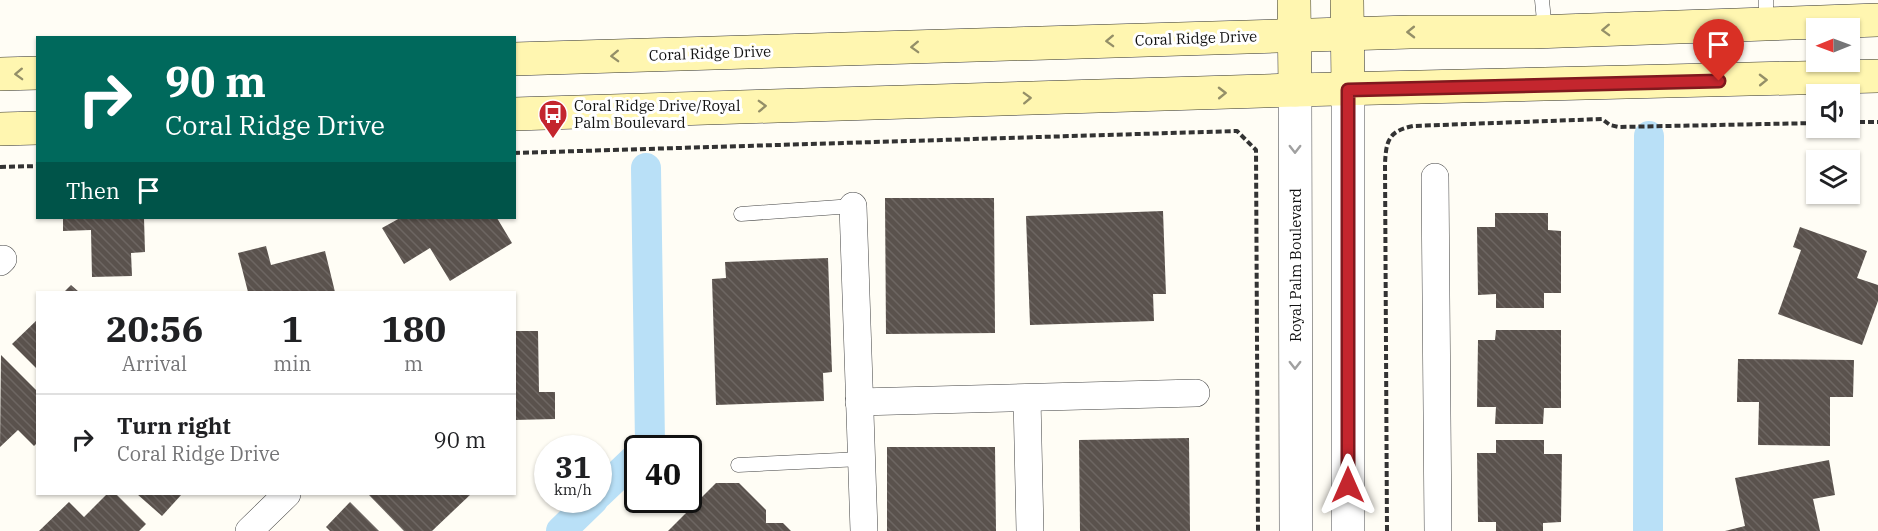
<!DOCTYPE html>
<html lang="en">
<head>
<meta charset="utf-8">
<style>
	body { margin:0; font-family:"IBM Plex Serif",serif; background:#f6f6f6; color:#202124; height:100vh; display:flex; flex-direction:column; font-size:22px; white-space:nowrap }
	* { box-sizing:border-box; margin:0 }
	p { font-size:20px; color:#757577 }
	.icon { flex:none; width:33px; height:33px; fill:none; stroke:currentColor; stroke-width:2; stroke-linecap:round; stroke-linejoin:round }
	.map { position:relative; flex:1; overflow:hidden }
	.details { position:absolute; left:36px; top:291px; width:480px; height:204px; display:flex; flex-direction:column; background:#fff; border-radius:0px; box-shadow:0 2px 4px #0004 }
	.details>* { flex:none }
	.banner { position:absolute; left:36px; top:36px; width:480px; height:183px; border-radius:0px; box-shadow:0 2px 4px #0004; background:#00695c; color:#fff; overflow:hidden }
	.needle { width:39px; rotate:269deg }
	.buttons { position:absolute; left:1806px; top:18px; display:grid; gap:12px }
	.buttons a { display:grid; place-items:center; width:54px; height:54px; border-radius:0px; background:#fff; box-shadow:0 2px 4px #0004; font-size:30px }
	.speed { position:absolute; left:534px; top:435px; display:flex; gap:12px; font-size:30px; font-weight:700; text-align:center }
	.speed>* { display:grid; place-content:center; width:78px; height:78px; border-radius:50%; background:#fff; box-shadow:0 2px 4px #0004; line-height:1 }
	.speed small { font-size:15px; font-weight:400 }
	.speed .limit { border:3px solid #111; border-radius:9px; background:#fff; color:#111 }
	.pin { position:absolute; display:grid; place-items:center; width:51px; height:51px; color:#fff; margin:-62px -26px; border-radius:50% 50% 50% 0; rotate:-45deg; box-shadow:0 0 6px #0007 }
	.pin .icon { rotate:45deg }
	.me { position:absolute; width:66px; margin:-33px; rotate:0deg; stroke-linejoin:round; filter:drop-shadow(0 0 4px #0008) }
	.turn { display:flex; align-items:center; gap:21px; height:126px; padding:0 30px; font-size:27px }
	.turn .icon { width:78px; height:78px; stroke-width:2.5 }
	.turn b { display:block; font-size:42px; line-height:51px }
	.then { display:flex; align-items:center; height:57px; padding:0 30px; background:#0003; gap:12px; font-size:22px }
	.eta { display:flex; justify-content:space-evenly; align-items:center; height:102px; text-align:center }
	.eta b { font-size:36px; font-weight:800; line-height:42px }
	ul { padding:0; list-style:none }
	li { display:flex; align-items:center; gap:18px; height:90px; padding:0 30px; border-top:2px solid #e0e0e0 }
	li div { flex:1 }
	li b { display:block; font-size:22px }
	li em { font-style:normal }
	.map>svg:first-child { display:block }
</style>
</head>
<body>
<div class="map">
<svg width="1878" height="531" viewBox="0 0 1878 531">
	<defs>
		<pattern id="building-back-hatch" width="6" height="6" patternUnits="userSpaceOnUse" patternTransform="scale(1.5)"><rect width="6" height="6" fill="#5a524d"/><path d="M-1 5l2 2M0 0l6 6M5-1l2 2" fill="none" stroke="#6d6662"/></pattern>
	</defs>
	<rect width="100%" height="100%" fill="#fffdf5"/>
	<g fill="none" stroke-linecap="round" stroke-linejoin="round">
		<g stroke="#b9e0f7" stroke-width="30">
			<polyline points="646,448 650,444 646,168"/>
			<polyline points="598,494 638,456"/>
			<polyline points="561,531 593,500"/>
			<polyline points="1648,531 1649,136"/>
		</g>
	</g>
	<g fill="url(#building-back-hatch)">
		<polygon points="885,198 994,198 995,333 886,334"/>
		<polygon points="1163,211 1166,294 1153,294 1154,321 1030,325 1026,216"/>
		<polygon points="1495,213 1548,213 1548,230 1561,231 1561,293 1544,293 1544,308 1496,308 1496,294 1478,295 1477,227 1495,227"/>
		<polygon points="63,218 144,218 145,252 131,253 132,276 92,277 91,230 63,231"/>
		<polygon points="400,218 497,218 512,243 450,281 430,248 404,264 382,228"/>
		<polygon points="1800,227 1867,251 1857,278 1878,285 1878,301 1862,345 1778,314 1801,250 1793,247"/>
		<polygon points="266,246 271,265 325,251 335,292 248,292 238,253"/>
		<polygon points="828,258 832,372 823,373 824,401 716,405 712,279 726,278 725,262"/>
		<polygon points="71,285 79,292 64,292"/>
		<polygon points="38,319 38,370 12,344"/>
		<polygon points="1496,330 1561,330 1561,408 1544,408 1543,424 1495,424 1496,407 1477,407 1478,340 1495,340"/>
		<polygon points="514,331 538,331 539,392 555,392 555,419 514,420"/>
		<polygon points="1,355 38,392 38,442 34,446 18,430 0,447"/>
		<polygon points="1738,359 1854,360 1853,397 1830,397 1830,446 1758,445 1759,402 1737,402"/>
		<polygon points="1189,438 1190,531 1080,531 1079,440"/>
		<polygon points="1496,440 1544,440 1544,454 1562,454 1561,522 1543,523 1543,531 1496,531 1496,522 1478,522 1477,453 1496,453"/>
		<polygon points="887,447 995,447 996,531 887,531"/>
		<polygon points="1829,460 1835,495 1813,499 1820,531 1725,531 1745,526 1735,478"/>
		<polygon points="716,483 739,483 766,510 766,523 783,523 791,531 668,531"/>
		<polygon points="107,494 116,494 146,524 139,531 39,531 69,502 84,517"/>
		<polygon points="137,494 182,494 162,516"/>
		<polygon points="368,494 471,494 432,531 404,531"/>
		<polygon points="350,502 379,531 330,531 326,527"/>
	</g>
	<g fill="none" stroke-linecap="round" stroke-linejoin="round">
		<g stroke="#444" stroke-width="15">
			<g id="service">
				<polyline points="1542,0 1545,31"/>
				<polyline points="1766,24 1766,0"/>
				<polyline points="741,214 853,206"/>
				<polyline points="738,465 861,459"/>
			</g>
		</g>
		<g stroke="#444" stroke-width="28">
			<g id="minor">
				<polyline points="1435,177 1438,531"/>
				<polyline points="853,206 864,531"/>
				<polyline points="0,262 3,259"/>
				<polyline points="1027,398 1030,531"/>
				<polyline points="859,402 1196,393"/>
				<polyline points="249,531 287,494"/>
			</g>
		</g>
		<g stroke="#444" stroke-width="34">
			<g id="tertiary">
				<polyline points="1295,90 1296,531"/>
				<polyline points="1348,90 1348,531"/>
			</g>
		</g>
		<g stroke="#333" stroke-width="34">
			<g id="secondary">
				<polyline points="1294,0 1295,90"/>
				<polyline points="1347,0 1348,90"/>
				<polyline points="514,59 1410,32 1533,32 1878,20"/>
				<polyline points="0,74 38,73"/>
				<polyline points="514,114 1295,90 1878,76"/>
				<polyline points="0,129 38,128"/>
			</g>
		</g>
		<g stroke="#333" stroke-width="4" stroke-dasharray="6 3" stroke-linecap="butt">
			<polyline points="1850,122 1878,122"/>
			<polyline points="514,153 1237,131 1256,150 1258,531"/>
			<polyline points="0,167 38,166"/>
			<path d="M1387 531 1385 164C1386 140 1389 131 1413 126L1602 119 1610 125 1619 127 1816 123"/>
		</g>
		<use href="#service" stroke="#fff" stroke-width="14"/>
		<use href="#minor" stroke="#fff" stroke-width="27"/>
		<use href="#tertiary" stroke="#fff" stroke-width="33"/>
		<use href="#secondary" stroke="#fff6b0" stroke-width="33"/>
	</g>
	<defs><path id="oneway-chevron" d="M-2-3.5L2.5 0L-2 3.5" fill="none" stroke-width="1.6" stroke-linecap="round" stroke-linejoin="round" transform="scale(1.5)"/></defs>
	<g stroke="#948f68">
		<use href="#oneway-chevron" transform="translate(1606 30) rotate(178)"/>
		<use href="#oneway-chevron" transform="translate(1411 32) rotate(179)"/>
		<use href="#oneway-chevron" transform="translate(1110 41) rotate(178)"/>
		<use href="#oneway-chevron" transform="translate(915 47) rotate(178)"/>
		<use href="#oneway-chevron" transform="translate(615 56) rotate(178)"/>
		<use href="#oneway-chevron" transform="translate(19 74) rotate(178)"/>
		<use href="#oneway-chevron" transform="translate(1763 80) rotate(-1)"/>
		<use href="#oneway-chevron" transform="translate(1222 93) rotate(-1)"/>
		<use href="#oneway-chevron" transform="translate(1027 98) rotate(-2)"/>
		<use href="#oneway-chevron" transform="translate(762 106) rotate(-2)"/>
	</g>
	<g stroke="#a0a0a0">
		<use href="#oneway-chevron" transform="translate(1295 149) rotate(90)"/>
		<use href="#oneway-chevron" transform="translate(1295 365) rotate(90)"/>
	</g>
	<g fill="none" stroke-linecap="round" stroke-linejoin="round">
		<g stroke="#7f191e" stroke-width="15">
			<polyline id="route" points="1348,485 1348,90 1719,81"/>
		</g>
		<use href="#route" stroke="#c4262e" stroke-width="10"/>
	</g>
	<defs>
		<g id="bus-pin" transform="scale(1.5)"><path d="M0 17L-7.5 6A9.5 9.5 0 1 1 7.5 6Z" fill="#c4262e" stroke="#fff"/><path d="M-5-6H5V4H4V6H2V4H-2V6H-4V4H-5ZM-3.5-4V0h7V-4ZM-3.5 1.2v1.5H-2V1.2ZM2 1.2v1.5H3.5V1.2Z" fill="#fff"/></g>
	</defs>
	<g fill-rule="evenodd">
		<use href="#bus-pin" x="553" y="114"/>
	</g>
	<g text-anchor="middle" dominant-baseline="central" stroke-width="6" stroke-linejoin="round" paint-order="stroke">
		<g font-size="15" fill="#111" stroke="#fff">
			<text transform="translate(1196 38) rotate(-2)">Coral Ridge Drive</text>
			<text transform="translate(710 53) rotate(-2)">Coral Ridge Drive</text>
			<text transform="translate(1295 265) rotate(-90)">Royal Palm Boulevard</text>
		</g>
		<g font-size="15" fill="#111" stroke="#fff" text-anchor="start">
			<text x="574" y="105">Coral Ridge Drive/Royal<tspan x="574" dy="17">Palm Boulevard</tspan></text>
		</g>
	</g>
</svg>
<div class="buttons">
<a><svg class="needle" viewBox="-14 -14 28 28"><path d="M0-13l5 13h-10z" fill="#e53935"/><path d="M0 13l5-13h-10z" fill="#757577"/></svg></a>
<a><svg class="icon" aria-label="sound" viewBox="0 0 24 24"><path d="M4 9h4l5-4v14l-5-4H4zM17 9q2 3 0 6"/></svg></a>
<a><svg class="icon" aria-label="layers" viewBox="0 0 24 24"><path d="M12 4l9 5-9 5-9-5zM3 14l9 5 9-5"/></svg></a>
</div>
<div class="speed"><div>31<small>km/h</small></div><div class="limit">40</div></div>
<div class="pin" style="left:1719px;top:81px;background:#d93025"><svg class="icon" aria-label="arrive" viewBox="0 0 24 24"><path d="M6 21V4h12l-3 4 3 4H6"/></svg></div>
<svg class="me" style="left:1348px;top:485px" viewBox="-20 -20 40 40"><path d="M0-17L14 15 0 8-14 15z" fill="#c4262e" stroke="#fff" stroke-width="4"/></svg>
<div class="banner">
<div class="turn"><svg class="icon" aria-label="right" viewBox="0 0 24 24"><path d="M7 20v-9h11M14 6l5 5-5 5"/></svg><div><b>90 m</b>Coral Ridge Drive</div></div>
<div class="then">Then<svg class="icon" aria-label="arrive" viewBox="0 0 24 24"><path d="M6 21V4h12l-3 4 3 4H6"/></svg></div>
</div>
<section class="details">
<div class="eta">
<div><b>20:56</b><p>Arrival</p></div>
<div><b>1</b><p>min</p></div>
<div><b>180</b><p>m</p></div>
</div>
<ul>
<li><svg class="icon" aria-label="right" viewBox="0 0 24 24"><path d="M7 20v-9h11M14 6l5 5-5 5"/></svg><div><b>Turn right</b><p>Coral Ridge Drive</p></div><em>90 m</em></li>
</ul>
</section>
</div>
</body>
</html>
